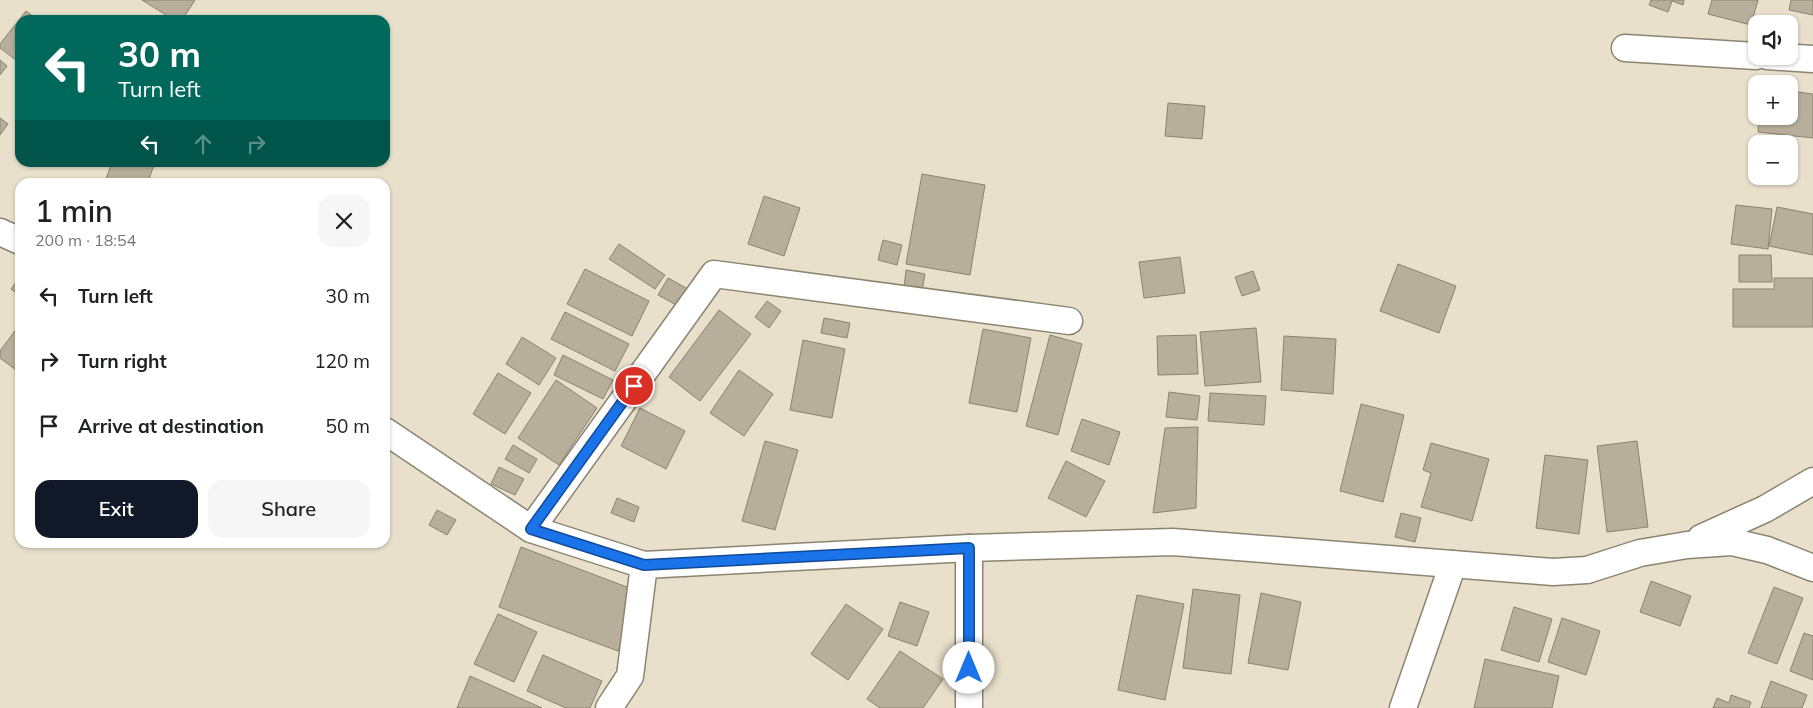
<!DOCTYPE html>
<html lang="en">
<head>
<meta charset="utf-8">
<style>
	body { margin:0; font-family:Mulish,sans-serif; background:#f6f6f6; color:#202124; height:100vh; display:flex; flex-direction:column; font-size:19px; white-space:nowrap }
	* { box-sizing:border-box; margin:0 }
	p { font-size:16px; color:#757577 }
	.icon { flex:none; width:28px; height:28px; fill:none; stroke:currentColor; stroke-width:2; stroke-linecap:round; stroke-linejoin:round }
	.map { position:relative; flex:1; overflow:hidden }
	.details { position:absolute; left:15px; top:178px; width:375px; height:370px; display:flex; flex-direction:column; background:#fff; border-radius:15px; box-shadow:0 1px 4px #0004 }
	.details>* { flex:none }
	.guide { position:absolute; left:15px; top:15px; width:375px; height:152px; border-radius:15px; box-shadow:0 1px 4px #0004; background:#00695c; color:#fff; overflow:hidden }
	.buttons { position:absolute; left:1748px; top:15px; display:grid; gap:10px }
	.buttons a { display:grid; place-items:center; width:50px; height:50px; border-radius:10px; background:#fff; box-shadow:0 1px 4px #0004; font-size:25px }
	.pin { position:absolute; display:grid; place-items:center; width:42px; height:42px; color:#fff; margin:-21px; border:2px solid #fff; border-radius:50%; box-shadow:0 1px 5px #0007 }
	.me { position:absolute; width:55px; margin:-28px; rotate:0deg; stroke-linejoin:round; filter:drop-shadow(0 0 4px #0008) }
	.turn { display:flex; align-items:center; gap:18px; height:105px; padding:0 20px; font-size:22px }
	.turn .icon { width:65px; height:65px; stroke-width:2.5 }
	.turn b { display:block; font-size:35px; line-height:42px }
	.lanes { display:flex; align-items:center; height:48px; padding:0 20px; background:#0003; justify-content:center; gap:25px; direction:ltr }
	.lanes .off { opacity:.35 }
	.round { display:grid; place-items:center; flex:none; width:52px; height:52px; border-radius:15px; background:#f6f6f6 }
	.summary { display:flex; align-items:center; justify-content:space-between; height:85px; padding:0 20px }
	h1 { font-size:30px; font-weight:600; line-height:38px }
	.action { display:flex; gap:10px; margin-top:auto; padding:10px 20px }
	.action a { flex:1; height:58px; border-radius:15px; background:#111827; color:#fff; font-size:20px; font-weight:600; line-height:58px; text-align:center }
	.action a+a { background:#f6f6f6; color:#202124 }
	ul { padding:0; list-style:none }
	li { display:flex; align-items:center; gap:15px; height:65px; padding:0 20px }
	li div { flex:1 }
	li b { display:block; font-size:19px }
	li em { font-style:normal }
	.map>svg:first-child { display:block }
</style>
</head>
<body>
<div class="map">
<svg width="1813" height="708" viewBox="0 0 1813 708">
	<rect width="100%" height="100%" fill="#e8e0cb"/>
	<g fill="#b7af9b" stroke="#8a8370">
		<polygon points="142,0 195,0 182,20 174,20"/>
		<polygon points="1651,0 1684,0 1683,5 1672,1 1668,12 1649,5"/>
		<polygon points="1712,0 1758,0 1751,25 1708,14"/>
		<polygon points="1791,0 1813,0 1813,15 1789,10"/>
		<polygon points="26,11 38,20 20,20 20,63 0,48 0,44"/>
		<polygon points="0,60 7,66 0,75"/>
		<polygon points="1789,91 1813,94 1813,138 1758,132 1759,116 1789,116"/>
		<polygon points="1168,103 1205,106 1202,139 1165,136"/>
		<polygon points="0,118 8,124 0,135"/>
		<polygon points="112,162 155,162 148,182 105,182"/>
		<polygon points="922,174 985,185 970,275 906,264"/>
		<polygon points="764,196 800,208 784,256 748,244"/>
		<polygon points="1736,205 1772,209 1768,249 1731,244"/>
		<polygon points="1777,207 1813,214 1813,255 1769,246"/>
		<polygon points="883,240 902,245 897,265 878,260"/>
		<polygon points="619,244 665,275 655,289 609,259"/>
		<polygon points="1739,255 1771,255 1772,282 1739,282"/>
		<polygon points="1180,257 1185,293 1144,298 1139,262"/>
		<polygon points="1398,264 1456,286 1439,333 1380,311"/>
		<polygon points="585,269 649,301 632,336 567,304"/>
		<polygon points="906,270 925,274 922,291 904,288"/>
		<polygon points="1253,271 1260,290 1242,296 1235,277"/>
		<polygon points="20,277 20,296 11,289"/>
		<polygon points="668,278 688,289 678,306 658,295"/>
		<polygon points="1774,278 1813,278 1813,327 1733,327 1733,289 1774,289"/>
		<polygon points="767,301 781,311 769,328 755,317"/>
		<polygon points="719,310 751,334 700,401 669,377"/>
		<polygon points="565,312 629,344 615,371 551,339"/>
		<polygon points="824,318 850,323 847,338 821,333"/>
		<polygon points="20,324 20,373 0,358 0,351"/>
		<polygon points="1256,328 1261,382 1205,386 1200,332"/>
		<polygon points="983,329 1031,338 1017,412 969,403"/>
		<polygon points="1050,335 1082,344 1058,435 1026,426"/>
		<polygon points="1196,335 1198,374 1158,375 1157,336"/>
		<polygon points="1284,336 1336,339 1333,394 1281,390"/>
		<polygon points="522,337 556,358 539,385 506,364"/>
		<polygon points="803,340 845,349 832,418 790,410"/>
		<polygon points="563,355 613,380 603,399 554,375"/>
		<polygon points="739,370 773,394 744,436 710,413"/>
		<polygon points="498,373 531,393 505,434 473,414"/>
		<polygon points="556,380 597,408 559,465 518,438"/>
		<polygon points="1169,392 1200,396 1197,420 1166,417"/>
		<polygon points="1210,393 1266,396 1264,425 1208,421"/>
		<polygon points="1361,404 1404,415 1383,502 1340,491"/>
		<polygon points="640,408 685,431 666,469 621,446"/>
		<polygon points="1082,419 1120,432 1109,465 1071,451"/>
		<polygon points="1198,427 1196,508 1153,513 1165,428"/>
		<polygon points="765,441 798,450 775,530 742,521"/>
		<polygon points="1637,441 1648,527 1607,532 1597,446"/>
		<polygon points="1431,443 1489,459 1472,521 1421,507 1431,473 1423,470"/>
		<polygon points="513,445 537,459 529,473 505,459"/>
		<polygon points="1545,455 1588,460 1579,534 1536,528"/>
		<polygon points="1066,461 1105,481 1086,517 1048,498"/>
		<polygon points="499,467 524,479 515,495 491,484"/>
		<polygon points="617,498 639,507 634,522 611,513"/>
		<polygon points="437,510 456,520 447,535 429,525"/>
		<polygon points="1401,513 1421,518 1415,542 1395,537"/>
		<polygon points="521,547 640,592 618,651 499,607"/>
		<polygon points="1651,581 1691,596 1680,626 1640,612"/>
		<polygon points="1774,587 1803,598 1777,664 1748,653"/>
		<polygon points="1193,589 1240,595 1231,674 1183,668"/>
		<polygon points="1261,593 1301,602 1288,670 1248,663"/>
		<polygon points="1137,595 1184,604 1165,700 1118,690"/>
		<polygon points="900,602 929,612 917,646 888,636"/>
		<polygon points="846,604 883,629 848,680 811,654"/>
		<polygon points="1514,607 1552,619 1539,662 1501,650"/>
		<polygon points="498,614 537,632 514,682 474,664"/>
		<polygon points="1562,618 1600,631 1586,675 1548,662"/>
		<polygon points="1804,633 1813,636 1813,680 1790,671"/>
		<polygon points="900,651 943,679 923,708 880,708 867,699"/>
		<polygon points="543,655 602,681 590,708 566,708 527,691"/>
		<polygon points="1485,659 1559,676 1552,708 1474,708"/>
		<polygon points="470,676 542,708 457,708"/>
		<polygon points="1771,681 1807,695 1802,708 1761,708"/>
		<polygon points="1731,695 1751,702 1749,708 1713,708 1717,698 1729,703"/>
	</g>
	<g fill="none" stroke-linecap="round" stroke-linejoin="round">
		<g stroke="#8b8471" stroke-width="29">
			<g id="minor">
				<polyline points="1625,48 1756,56"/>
				<polyline points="1767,56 1813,59"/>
				<polyline points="0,232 20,241"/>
				<polyline points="385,431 531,529 644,565 969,548 1173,542 1553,572 1587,570 1640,553 1687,545 1732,542 1767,550 1813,568"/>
				<polyline points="531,529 714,274 1069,321"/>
				<polyline points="1701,538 1765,509 1813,481"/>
				<polyline points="969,548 969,708"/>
				<polyline points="609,708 630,676 644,565"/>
				<polyline points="1403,708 1453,564"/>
			</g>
		</g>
		<use href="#minor" stroke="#fff" stroke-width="26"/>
	</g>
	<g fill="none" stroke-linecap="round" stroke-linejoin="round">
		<g stroke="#114b97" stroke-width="12">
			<polyline id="route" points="634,386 531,529 644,565 969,548 969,668"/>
		</g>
		<use href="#route" stroke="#1a73e8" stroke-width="9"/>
	</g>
</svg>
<div class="buttons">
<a><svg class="icon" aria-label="sound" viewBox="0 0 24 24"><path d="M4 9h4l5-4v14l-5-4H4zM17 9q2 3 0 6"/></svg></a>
<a>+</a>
<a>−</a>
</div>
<div class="pin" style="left:634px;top:386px;background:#d93025"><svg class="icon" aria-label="arrive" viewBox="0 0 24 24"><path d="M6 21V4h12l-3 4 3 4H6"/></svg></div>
<svg class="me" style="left:969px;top:668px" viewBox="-20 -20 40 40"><circle r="19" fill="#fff"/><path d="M0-13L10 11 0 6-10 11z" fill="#1a73e8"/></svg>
<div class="guide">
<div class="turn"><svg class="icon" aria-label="left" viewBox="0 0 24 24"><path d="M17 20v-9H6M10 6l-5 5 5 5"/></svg><div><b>30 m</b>Turn left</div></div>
<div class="lanes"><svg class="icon" aria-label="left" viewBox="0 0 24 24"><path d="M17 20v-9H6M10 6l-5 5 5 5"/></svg><svg class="icon off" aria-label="ahead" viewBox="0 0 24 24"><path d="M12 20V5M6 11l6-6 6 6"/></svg><svg class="icon off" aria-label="right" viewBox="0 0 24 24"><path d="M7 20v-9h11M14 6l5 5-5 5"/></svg></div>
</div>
<section class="details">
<div class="summary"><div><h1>1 min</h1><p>200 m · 18:54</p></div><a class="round"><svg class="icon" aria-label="close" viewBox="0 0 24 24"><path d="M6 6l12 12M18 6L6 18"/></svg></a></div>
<ul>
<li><svg class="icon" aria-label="left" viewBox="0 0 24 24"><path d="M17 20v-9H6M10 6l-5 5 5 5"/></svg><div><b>Turn left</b></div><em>30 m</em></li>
<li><svg class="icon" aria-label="right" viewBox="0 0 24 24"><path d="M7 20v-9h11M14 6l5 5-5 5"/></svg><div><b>Turn right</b></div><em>120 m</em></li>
<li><svg class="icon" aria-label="arrive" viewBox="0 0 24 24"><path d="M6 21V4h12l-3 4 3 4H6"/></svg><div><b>Arrive at destination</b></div><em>50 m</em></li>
</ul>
<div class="action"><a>Exit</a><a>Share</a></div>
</section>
</div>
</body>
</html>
